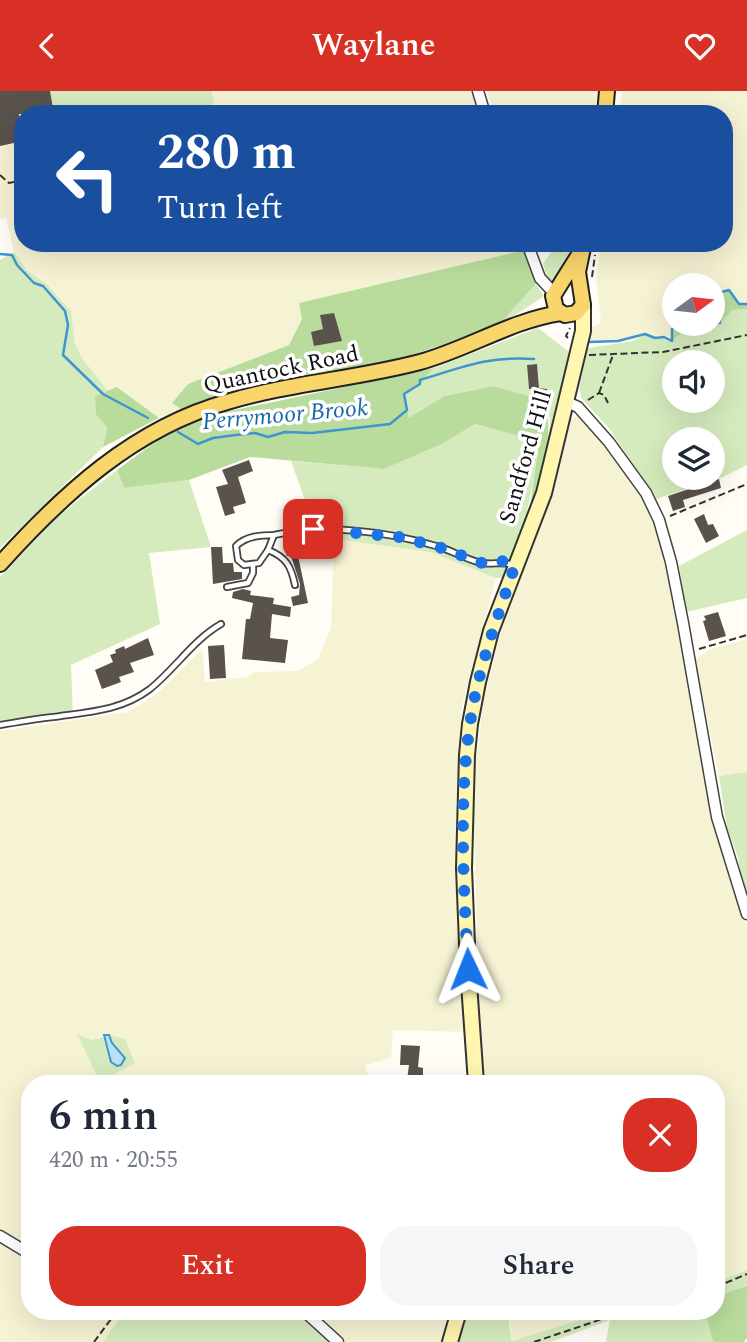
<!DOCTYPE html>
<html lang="en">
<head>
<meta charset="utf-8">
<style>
	body { margin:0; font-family:Spectral,serif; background:#f6f6f7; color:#1f2937; height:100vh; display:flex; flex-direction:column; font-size:26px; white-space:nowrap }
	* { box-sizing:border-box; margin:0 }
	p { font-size:23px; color:#747a83 }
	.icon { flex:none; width:38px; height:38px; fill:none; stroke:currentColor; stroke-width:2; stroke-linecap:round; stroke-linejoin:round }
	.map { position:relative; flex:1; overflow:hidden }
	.side { position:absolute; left:21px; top:984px; width:704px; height:245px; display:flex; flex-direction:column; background:#fff; border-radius:28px; box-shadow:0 7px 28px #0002 }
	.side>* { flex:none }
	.banner { position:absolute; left:14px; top:14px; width:719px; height:147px; border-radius:28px; box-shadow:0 7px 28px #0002; background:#1a4fa0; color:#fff; overflow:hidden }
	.needle { width:46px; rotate:75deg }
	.buttons { position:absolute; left:662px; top:182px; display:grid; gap:14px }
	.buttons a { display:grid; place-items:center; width:63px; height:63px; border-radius:50%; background:#fff; box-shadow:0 7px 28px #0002; font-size:35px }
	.pin { position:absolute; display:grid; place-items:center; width:60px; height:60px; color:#fff; margin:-30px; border-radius:14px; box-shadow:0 4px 10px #0006 }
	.me { position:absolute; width:77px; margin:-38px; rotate:358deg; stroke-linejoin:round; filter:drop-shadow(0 0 5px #0008) }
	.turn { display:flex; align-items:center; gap:24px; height:147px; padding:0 28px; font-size:32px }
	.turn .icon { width:91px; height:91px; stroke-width:2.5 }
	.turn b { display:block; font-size:49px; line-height:60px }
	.round { display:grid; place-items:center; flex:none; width:74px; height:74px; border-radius:28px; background:#f6f6f7 }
	.overview { display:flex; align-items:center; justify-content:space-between; height:119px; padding:0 28px }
	h1 { font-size:42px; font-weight:600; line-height:52px }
	.primary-button { display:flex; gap:14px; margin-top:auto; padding:14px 28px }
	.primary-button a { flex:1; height:80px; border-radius:28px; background:#d93025; color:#fff; font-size:28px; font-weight:600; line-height:80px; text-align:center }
	.primary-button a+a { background:#f6f6f7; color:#1f2937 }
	header { display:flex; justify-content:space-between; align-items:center; height:91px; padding:0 28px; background:#d93025; color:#fff; font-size:32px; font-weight:600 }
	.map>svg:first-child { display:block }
</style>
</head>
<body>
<header><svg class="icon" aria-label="back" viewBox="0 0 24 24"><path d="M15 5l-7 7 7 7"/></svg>Waylane<svg class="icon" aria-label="heart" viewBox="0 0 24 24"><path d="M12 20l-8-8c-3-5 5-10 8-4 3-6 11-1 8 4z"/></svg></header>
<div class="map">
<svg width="747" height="1251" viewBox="0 0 747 1251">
	<rect width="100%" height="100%" fill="#fffdf5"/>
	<g fill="#f6f3d4" fill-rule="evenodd">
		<polygon points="0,0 50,0 54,23 23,23 23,152 522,152 525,159 299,212 302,228 289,254 188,293 172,312 182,319 159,327 118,296 108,300 82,267 75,253 71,220 49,194 28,180 14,161 6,127 0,128"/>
		<polygon points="212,0 473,0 480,23 201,23 214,11"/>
		<polygon points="487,0 598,0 595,23 495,23"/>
		<polygon points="622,0 747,0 747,213 739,213 714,203 720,232 712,231 712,194 674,194 674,233 679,233 672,238 672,250 664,246 655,247 645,243 618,250 589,251 590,236 596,235 601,231 596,184 601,152 724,152 724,23 619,23"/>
		<polygon points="579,323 595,340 652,418 664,459 706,683 711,725 747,836 747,1179 716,1191 716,992 486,992 479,924 473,690 484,608 501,541 556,393 570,329"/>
		<path d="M334 448 430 461 496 487 461 619 455 784 466 941 393 939 391 967 365 974 370 992H30V1158L0 1138V640L128 621 157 603 202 558 205 591 247 586 254 581 298 580 318 568 331 537ZM107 943 125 948 100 991 79 944 92 949Z"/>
		<polygon points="747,548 747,681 719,685 695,569 709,559"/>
		<polygon points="0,1150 30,1168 30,1220 114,1220 121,1223 103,1251 0,1251"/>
		<polygon points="310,1220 452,1220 442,1251 346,1251"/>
		<polygon points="508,1220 609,1220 510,1250 511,1237"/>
	</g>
	<g fill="#d5ebbd" fill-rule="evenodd">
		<polygon points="50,0 212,0 214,11 201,23 54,23"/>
		<polygon points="557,152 575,152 569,169 551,190 547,185 543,173"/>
		<polygon points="14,161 28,180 48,194 71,220 75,253 82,267 108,300 95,306 107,335 103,356 0,457 0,169"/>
		<polygon points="536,193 544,205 497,236"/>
		<path d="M747 218V374L723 386 656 408 608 336 582 308 579 297 588 257 633 250 645 243C655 247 663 245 672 250 684 238 692 242 705 234L717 236 732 219ZM674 271H712V310H674ZM674 348H712V387H674Z"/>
		<path d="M538 237 572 263 558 328 547 355 550 331 546 308 547 298 539 297 537 273 527 274 529 298 532 299 531 306 492 295 444 305 409 328 404 303C416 298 424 286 434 277Z"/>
		<path d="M475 333 539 351C532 401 526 441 502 487H496L430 461 334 448 335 439 308 417 291 370 384 378 442 353Z"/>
		<polygon points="117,379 124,397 189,389 211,456 149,462 160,533 71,574 73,624 0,634 0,486 57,426"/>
		<polygon points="747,439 747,507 686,521 679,475"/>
		<polygon points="747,681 747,804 741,789 738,766 727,737 719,685"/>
		<polygon points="77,943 92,949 103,946 111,971 125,967 107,943 125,948 135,972 100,991"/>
		<polygon points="747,1179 747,1195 716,1205 716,1191"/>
		<polygon points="124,1220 299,1220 310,1234 331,1251 103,1251"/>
		<polygon points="468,1220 508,1220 511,1250 609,1220 705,1220 713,1251 606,1251 610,1229 551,1251 459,1251"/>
	</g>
	<g fill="#b9dc9c">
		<polygon points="525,159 536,193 497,236 390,271 256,294 200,310 182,319 172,312 188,293 289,254 302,228 299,212"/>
		<path d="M729 199 739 213H747V218L732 219 717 236 705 234C692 242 684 238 672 250V238L679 233H688L692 237 697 233 720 232 714 203Z"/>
		<path d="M434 277C424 286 416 298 404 303L409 327 444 305 493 295 546 310C553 350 543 380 530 416L539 351 475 333 442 353 384 378 250 366 189 389 124 397 117 379 158 349 202 326Z"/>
		<polygon points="117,296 159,327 103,356 107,336 96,323 95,305"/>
		<polygon points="747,1195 747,1247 744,1251 713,1251 705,1220 716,1220 716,1205"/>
	</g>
	<polygon fill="#b9e0f7" stroke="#3f96cf" stroke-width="2" points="104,944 109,944 112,952 125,967 121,974 117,975 111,971"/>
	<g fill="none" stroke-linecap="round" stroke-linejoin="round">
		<g stroke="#3f96cf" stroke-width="2.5">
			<polyline points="0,163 12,164 17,174 34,192 43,195 65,220 68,234 63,264 103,303 148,327"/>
			<polyline points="712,231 720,232 714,203 729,199 739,213 747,213"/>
			<polyline points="685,233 692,237 697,233"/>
			<polyline points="589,251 618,250 645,243 655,247 664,246 672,250 672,238 679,233"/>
			<path d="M178 341 198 353 213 347 236 344 255 342 268 346 285 341 312 342 390 333 407 319 404 303 420 293V289C464 276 487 265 534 268"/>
		</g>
	</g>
	<g fill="#5a524d">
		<polygon points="0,0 50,0 54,23 19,23 23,50 0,55"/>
		<polygon points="334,222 342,250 314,255 311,241 323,238 320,224"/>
		<polygon points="537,273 539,297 547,298 546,308 531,306 532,299 529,298 527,274"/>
		<polygon points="249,369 253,380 238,386 246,412 233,416 235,422 225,425 216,396 228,393 222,379"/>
		<polygon points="719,388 721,397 683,409 685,416 673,420 668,405"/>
		<polygon points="704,423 708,434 713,433 719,445 706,452 694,428"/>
		<polygon points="294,446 308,512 293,515 291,506 299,504 300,493 291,465 287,465 283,448"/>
		<polygon points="211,456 222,456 223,472 233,472 234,481 242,481 242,488 213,493"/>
		<polygon points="243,498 251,500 250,504 274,507 273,513 291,516 290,526 272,523 270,547 288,549 285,572 242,568 246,528 250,528 253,512 232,507 233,501"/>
		<polygon points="718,521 726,545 709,550 703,530 706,529 704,525"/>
		<polygon points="148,547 154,564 130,572 134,581 119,586 121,591 102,598 95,579 113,571 110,564 116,562 115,559 124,555 125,558"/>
		<polygon points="224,554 226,587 210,588 208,555"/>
		<polygon points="401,954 420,955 418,976 423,977 423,990 407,989 409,974 400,974"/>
	</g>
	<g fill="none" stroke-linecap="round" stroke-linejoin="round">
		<g stroke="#444" stroke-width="8">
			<g id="service">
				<path d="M274 444C261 444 246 445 236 455L238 469 244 474 259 472 268 459 274 444C326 433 385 440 436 455 452 459 466 469 482 472 494 474 502 470 514 474"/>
				<path d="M268 459C286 466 291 475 295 494"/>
				<polyline points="227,496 248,492 253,482 253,474"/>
				<path d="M0 634C18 631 35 628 53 626 88 621 121 620 150 598 175 578 193 549 221 533"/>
			</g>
		</g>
		<g stroke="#444" stroke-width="13">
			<g id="minor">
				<polyline points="478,0 485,23"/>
				<polyline points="527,152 540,187 554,202"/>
				<polyline points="567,311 578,316 609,351 646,402 659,429 671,471 683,532 717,726 747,823"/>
				<polyline points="0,1145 30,1163"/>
				<polyline points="304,1220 338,1251"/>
			</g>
		</g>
		<g stroke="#333" stroke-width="18">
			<g id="secondary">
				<polyline points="476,992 468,878 464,777 467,664 470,633 478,591 491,540 544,402 552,369 583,240 583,214"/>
				<polyline points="450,1251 459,1220"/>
			</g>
		</g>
		<g stroke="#222" stroke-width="18">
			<g id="primary">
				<polyline points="605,23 607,0"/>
				<polyline points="580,162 553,205 556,218 565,224 576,222 583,214 578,181 584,152"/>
				<path d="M0 473C63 403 134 337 227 311 290 292 356 288 420 271 468 258 512 229 561 222"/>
			</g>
		</g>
		<g stroke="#333" stroke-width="2" stroke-dasharray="7 3.5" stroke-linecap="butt">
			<polyline points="0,84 9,92 23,89"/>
			<polyline points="592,186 595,164"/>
			<polyline points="568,247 566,245 570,237"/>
			<polyline points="589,264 663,261 747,244"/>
			<polyline points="599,302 613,264"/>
			<polyline points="588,309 599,302 604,304 608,312"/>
			<polyline points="670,425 747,393"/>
			<polyline points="699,558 747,544"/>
			<polyline points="716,1196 747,1183"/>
			<polyline points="94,1251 117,1220"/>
			<polyline points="534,1251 626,1220"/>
		</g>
		<use href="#service" stroke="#fff" stroke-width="4.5"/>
		<use href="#minor" stroke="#fff" stroke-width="10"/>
		<use href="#secondary" stroke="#fff6b0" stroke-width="14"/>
		<use href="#primary" stroke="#f9d66b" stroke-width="14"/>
	</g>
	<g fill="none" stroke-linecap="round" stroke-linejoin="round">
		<path stroke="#1a73e8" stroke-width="12" stroke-dasharray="0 21.6" d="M313 438 399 446 439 456 485 473 502 470 515 474C498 526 478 577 470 633 458 713 464 797 468 878"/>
	</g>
	<g text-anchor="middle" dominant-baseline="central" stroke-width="7" stroke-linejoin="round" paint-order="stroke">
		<g font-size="23" fill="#111" stroke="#fff">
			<text transform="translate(281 279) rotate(-12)">Quantock Road</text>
			<text transform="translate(526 366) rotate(-74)">Sandford Hill</text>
		</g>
		<g font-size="24" font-style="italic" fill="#1768a6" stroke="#fff">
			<text transform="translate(285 324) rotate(-5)">Perrymoor Brook</text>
		</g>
	</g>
</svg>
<div class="buttons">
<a><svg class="needle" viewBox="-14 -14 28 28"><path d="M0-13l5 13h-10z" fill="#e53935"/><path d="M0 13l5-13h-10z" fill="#747a83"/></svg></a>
<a><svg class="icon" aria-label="sound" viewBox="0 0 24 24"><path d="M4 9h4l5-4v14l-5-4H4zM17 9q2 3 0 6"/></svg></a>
<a><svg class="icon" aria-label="layers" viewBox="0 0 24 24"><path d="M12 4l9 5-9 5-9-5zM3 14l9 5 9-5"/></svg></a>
</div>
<div class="pin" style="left:313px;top:438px;background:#d93025"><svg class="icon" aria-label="arrive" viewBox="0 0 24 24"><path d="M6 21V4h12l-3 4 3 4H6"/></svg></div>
<svg class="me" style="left:468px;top:878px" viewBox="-20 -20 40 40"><path d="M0-17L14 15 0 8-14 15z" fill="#1a73e8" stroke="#fff" stroke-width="4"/></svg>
<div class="banner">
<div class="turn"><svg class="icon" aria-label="left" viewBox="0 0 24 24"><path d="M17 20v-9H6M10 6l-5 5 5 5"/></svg><div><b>280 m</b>Turn left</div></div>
</div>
<section class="side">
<div class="overview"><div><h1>6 min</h1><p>420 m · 20:55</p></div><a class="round" style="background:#d93025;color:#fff"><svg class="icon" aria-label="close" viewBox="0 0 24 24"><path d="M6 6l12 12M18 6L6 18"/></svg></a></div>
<div class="primary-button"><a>Exit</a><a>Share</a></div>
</section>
</div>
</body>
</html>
